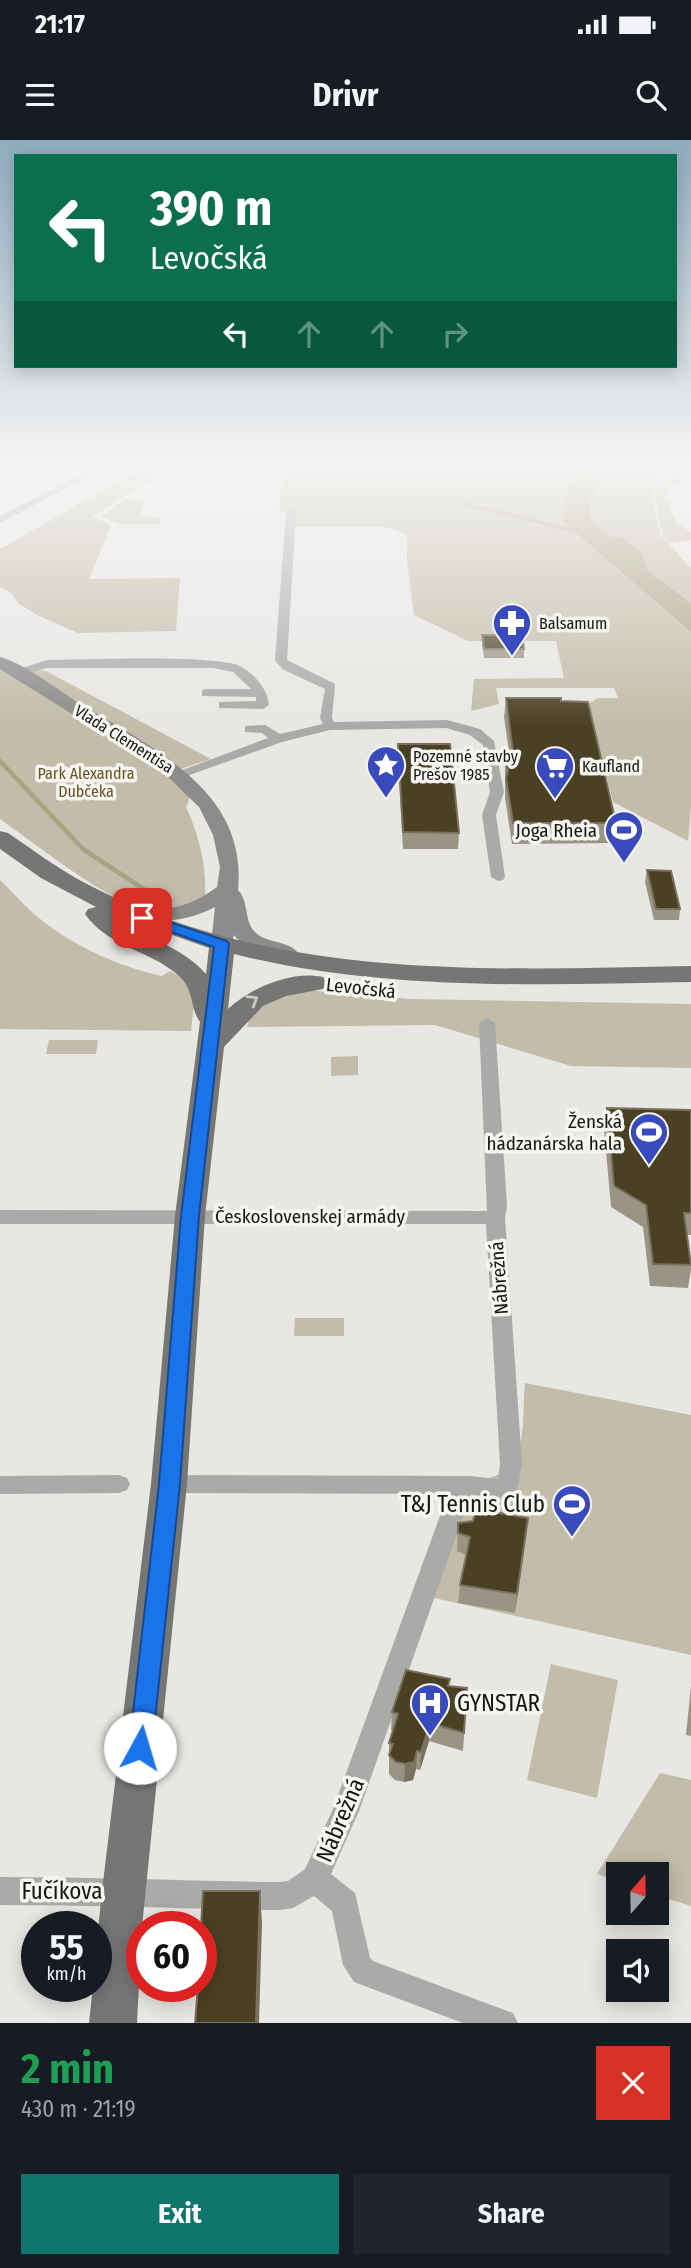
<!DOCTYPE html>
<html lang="en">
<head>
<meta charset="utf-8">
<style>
	body { margin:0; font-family:"Fira Sans Condensed",sans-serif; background:#20242c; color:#f1f3f6; height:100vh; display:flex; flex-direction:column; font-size:26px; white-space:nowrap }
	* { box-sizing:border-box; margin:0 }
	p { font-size:23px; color:#9ea1a6 }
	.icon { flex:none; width:38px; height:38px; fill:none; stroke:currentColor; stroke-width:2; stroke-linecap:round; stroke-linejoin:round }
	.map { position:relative; height:1883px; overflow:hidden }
	.side { display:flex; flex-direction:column; background:#171b24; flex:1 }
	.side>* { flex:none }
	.hud { position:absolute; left:14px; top:14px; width:663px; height:214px; border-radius:0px; box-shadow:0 4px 18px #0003; background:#0b6e4f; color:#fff; overflow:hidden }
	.needle { width:46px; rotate:20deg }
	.tools { position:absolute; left:606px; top:1722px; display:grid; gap:14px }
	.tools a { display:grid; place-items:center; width:63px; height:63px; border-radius:0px; background:#171b24; box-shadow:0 4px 18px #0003; font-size:35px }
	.speed { position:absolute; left:21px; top:1771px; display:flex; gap:14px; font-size:35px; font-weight:700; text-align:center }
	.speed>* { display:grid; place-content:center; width:91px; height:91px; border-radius:50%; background:#171b24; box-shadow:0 4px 18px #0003; line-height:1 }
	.speed small { font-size:18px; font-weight:400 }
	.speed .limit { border:10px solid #d22; background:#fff; color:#111 }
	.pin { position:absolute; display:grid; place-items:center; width:60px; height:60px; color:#fff; margin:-30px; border-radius:14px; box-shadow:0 4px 10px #0006 }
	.me { position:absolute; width:77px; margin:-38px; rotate:6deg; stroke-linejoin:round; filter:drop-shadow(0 0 5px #0008) }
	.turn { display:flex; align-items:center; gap:24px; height:147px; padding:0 21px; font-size:32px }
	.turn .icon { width:91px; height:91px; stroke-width:2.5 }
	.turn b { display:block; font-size:49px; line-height:60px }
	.lanes { display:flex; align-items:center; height:66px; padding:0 21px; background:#0003; justify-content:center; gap:35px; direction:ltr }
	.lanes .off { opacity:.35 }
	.round { display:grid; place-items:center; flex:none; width:74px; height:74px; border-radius:0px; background:#20242c }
	.head { display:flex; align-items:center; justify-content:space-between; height:119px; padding:0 21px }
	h1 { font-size:42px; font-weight:700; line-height:52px; color:#1e9e55 }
	.action { display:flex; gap:14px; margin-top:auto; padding:14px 21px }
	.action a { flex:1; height:80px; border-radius:0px; background:#0f766e; color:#fff; font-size:28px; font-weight:700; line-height:80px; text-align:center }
	.action a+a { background:#20242c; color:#f1f3f6 }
	.status { display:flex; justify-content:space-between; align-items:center; height:49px; padding:0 35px; background:#171b24; direction:ltr }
	.status svg { height:19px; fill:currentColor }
	header { display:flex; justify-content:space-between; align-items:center; height:91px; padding:0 21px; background:#171b24; font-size:32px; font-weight:700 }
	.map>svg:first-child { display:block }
</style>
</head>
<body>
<div class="status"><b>21:17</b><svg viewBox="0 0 49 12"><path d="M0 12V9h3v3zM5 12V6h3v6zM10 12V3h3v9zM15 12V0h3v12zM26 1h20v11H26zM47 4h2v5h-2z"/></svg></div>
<header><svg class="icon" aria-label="menu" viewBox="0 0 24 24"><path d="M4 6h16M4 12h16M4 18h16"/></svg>Drivr<svg class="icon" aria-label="search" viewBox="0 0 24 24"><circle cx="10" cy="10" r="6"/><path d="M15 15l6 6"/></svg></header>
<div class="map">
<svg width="691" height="1883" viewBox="0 0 691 1883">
	<rect width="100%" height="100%" fill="#e9e7e4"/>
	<g fill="#c2bca8">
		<polygon points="149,324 179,324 93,376 111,386 89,439 180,438 176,491 78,493 37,475 19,464 10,452 0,447 0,409"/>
		<polygon points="284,324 584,324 572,338 563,382 691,492 691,666 688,701 613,662 588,564 598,558 618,558 614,548 496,548 499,564 471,571 474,539 564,538 556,501 468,501 414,475 407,421 407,394 385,387 290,387 291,373 279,370"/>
		<polygon points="612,324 680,324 667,330 652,352 660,394 691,428 691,463 648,431 642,414 625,398 607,395 590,377 590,361"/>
		<polygon points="683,324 691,325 691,333 664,353 677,384 691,392 691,400 669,403 662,394 654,353 670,330"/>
		<polygon points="126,359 146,361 140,375 161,378 162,381 157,384 119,384 101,376"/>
		<path d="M0 521 6 525 46 531 211 619 165 634 191 655 186 667C199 695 207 727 205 758 186 767 168 774 147 770 111 764 33 702 0 679Z"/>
		<path d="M0 740C13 752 25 767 39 778 73 806 120 827 162 836L170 831 196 845 191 891 0 889Z"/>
		<path d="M292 849 412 859 691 864V928L571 926 435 885 247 887C253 862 269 858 292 849Z"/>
		<polygon points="49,900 98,900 96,914 46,914"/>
		<polygon points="358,916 358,935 331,936 331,917"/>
		<polygon points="295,1178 344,1178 344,1196 294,1196"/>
		<path d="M525 1243 691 1275V1515L430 1457 477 1340C531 1335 521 1285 525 1243Z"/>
		<polygon points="551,1524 618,1540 597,1658 527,1640"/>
		<polygon points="660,1633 691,1640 691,1766 656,1755 656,1734 618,1734 618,1741 597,1734"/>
	</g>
	<path fill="#aca182" d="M584 324H612L590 361V377L607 395 625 398 642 414 648 431 691 463V492L563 382C563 358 568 342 584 324Z"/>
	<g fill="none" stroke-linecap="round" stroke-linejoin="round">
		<polyline stroke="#aca182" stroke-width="3.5" points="464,364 580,392"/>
		<polyline stroke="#aca182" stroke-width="4.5" points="0,621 83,709 145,750"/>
		<polyline stroke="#aca182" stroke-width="5" points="142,749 148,752"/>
		<g fill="#aaaaa8" fill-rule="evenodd">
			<polygon points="101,324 113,324 0,383 0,376"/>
			<polygon points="291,370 296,373 287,520 335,544 332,578 334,582 447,580 480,589 494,601 504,652 496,675 505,737 503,740 498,741 491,737 482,675 490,652 483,605 470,595 446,588 330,590 282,602 184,637 174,637 172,634 268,598 262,593 245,592 245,586 265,585 280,594 323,584 320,578 325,549 282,529 275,520 286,373"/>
			<path d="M47 520C81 520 220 514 242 527 255 535 268 550 269 565L263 569 219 568V562L256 561V557L202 556V550L206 549H251L233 532 213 528H47L16 536 10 532Z"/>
			<path d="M487 878 495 883 507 1066 505 1078 522 1324 516 1355 508 1358 471 1354 359 1671 331 1734 355 1753 370 1818 373 1821 513 1873 518 1883H463L354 1842 343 1825 332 1771 314 1756 293 1768 280 1770C187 1769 93 1765 0 1765V1737C93 1737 187 1741 280 1742L288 1741 305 1729 333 1669 448 1354 169 1353 161 1350 158 1344 161 1338 169 1335 470 1336 498 1339 500 1324 486 1084H0V1070L487 1071 479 883Z"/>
			<polygon points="119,1335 127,1338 130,1344 127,1350 119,1353 0,1354 0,1336"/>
		</g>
		<path fill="#8c8c8a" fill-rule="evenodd" d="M0 517C22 522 58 550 79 563 152 608 248 650 238 750 249 761 244 780 254 791 265 804 289 800 298 813L295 818C276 822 246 811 234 795L230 810H214L211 805 215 767C184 783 155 784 121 776L118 771 121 766C131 764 139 768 149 769 175 771 197 762 217 747L220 727 213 695 199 667 160 629 0 529Z"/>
		<path fill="#777674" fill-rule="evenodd" d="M0 691 8 693C33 710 57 728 83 742 269 841 488 830 691 826V842C538 845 383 851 234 814L228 869C250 848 292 830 323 837L327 843 323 849 286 856 263 866 224 907 205 1076 187 1344 142 1787 137 1883H89L93 1846H96V1809L102 1751 151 1344 175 1076 200 882C190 868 194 850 180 837 153 811 107 807 85 774L88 769 96 767 41 738 0 709ZM113 774 209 808 206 834C182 806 141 797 113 774Z"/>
	</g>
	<g fill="#9a9484">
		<polygon points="482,495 524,509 524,518 484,518 482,504"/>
		<polygon points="506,558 561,561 616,683 614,703 512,704 505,658 505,619 510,619 504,577"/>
		<polygon points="398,604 459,693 458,709 403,709 398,619"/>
		<polygon points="647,730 680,769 679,780 654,780 645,742"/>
		<polygon points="607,968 691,970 691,1095 687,1095 691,1121 691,1129 688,1148 650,1146 643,1087 611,1067 604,989"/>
		<polygon points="458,1383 526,1396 515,1473 458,1463 460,1445 466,1415 457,1411"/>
		<polygon points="449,1546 467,1548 463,1611 429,1601 420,1630 416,1629 413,1640 404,1642 395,1640 389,1634 389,1603 393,1591 391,1590 392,1572"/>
		<polygon points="691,1546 691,1596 686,1595"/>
	</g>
	<g fill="#7a725e">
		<polygon points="528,1378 526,1396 515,1473 517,1454"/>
		<polygon points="430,1583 429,1601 420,1630 421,1612"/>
		<polygon points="417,1611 416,1629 413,1640 404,1642 405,1624"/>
		<polygon points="260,1751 262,1783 259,1883 256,1883"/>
	</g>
	<g fill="#4a4024" stroke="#7a725e" stroke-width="2">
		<polygon points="482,495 522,495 524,509 484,509"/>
		<polygon points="506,558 561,558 561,561 588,562 616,683 513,683 506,638 508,631 505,619 514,619"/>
		<polygon points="398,604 450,604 459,693 403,692"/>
		<polygon points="647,730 671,731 680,769 656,769"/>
		<polygon points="607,968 691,970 691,1073 684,1073 691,1125 653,1124 646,1065 614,1046"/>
		<polygon points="476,1369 528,1378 517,1454 460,1445 470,1397 458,1393 458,1383 473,1381"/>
		<polygon points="406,1530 450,1539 448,1546 467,1548 464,1593 430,1583 421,1612 417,1611 414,1622 405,1624 396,1622 389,1615 393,1604 389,1603 398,1574 392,1572"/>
		<polygon points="203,1751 260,1751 256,1883 195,1883 198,1846 201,1846 201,1787"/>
	</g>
	<defs><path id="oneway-chevron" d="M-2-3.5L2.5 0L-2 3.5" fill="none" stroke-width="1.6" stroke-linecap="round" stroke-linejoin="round" transform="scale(1.75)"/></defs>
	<use stroke="#cac9c5" href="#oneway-chevron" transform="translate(253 860) rotate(-32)"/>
	<linearGradient id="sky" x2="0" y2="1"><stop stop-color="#90acbf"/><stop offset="0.55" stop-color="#f5f4f3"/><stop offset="1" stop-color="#f5f4f3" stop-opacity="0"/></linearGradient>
	<rect width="691" height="587" fill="url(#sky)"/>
	<polygon fill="#1a73e8" stroke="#114b97" stroke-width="2" points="142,773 227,801 229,804 199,1076 180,1344 152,1608 149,1616 140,1619 132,1616 129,1608 159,1344 181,1076 214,807 137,780 137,775"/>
	<defs>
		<g id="pharmacy-pin" transform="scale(2.0125)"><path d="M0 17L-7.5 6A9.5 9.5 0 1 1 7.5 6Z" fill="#384abc" stroke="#f6f5f1"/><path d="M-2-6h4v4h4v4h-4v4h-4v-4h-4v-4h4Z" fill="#fff"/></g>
		<g id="sight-pin" transform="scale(2.0125)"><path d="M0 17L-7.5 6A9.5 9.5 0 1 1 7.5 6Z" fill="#384abc" stroke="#f6f5f1"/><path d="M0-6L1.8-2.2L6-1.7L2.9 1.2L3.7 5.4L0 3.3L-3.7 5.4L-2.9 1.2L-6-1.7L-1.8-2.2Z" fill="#fff"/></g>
		<g id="supermarket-pin" transform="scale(2.0125)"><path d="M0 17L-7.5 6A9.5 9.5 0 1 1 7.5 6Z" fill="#384abc" stroke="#f6f5f1"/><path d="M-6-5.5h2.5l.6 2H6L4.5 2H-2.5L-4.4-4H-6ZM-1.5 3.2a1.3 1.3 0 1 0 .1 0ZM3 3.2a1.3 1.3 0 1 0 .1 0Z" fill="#fff"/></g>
		<g id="stadium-pin" transform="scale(2.0125)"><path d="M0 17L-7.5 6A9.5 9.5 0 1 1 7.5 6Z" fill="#384abc" stroke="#f6f5f1"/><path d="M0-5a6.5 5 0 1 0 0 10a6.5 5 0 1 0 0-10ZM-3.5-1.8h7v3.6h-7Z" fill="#fff"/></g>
		<g id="hospital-pin" transform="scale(2.0125)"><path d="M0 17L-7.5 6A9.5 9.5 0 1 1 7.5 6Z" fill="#384abc" stroke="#f6f5f1"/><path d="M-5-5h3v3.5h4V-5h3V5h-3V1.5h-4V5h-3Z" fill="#fff"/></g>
	</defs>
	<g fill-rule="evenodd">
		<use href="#pharmacy-pin" x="512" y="483"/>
		<use href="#sight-pin" x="386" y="625"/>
		<use href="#supermarket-pin" x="555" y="626"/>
		<use href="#stadium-pin" x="624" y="690"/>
		<use href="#stadium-pin" x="649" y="992"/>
		<use href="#stadium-pin" x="572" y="1364"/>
		<use href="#hospital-pin" x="430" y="1563"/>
	</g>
	<g text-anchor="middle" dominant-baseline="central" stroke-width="7" stroke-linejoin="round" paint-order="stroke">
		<g font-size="16" fill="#161615" stroke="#f6f5f1" text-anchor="start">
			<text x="539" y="483">Balsamum</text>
			<text x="413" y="616">Pozemné stavby<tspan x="413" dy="18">Prešov 1985</tspan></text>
			<text x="582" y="626">Kaufland</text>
		</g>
		<g font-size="16" fill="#161615" stroke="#f6f5f1">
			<text transform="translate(124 599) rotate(32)">Vlada Clementisa</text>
		</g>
		<g font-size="16" fill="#66551f" stroke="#f6f5f1">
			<text x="86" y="633">Park Alexandra<tspan x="86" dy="18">Dubčeka</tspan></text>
		</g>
		<g font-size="19" fill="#161615" stroke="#f6f5f1" text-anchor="end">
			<text x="597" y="690">Joga Rheia</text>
			<text x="622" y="981">Ženská<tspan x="622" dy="22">hádzanárska hala</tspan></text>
		</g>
		<g font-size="19" fill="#161615" stroke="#f6f5f1">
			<text transform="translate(361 848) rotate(6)">Levočská</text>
			<text x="310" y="1076">Československej armády</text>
			<text transform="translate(499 1138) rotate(-94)">Nábrežná</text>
		</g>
		<g font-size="23" fill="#161615" stroke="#f6f5f1" text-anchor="end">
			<text x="545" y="1364">T&amp;J Tennis Club</text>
			<text x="457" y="1563" text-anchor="start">GYNSTAR</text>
		</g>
		<g font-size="23" fill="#161615" stroke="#f6f5f1">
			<text transform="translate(340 1680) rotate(-67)">Nábrežná</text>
			<text x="62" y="1751">Fučíkova</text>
		</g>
	</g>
</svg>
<div class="tools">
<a><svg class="needle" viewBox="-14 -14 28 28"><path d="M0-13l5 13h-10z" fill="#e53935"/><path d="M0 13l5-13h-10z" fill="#9ea1a6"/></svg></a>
<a><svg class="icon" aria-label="sound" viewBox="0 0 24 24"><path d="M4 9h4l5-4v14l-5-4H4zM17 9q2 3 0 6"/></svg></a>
</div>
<div class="speed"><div>55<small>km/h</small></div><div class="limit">60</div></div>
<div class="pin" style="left:142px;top:778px;background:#d93025"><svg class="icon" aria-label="arrive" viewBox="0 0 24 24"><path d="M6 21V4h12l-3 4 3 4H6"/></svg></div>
<svg class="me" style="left:140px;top:1608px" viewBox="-20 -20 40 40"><circle r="19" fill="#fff"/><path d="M0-13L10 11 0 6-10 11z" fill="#1a73e8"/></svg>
<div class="hud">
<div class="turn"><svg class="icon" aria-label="left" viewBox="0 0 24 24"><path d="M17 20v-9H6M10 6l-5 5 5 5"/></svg><div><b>390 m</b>Levočská</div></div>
<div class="lanes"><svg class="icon" aria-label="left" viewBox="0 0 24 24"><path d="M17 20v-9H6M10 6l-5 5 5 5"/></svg><svg class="icon off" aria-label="ahead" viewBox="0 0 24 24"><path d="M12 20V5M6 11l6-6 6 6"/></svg><svg class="icon off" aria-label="ahead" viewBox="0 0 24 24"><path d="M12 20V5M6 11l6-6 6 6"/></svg><svg class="icon off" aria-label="right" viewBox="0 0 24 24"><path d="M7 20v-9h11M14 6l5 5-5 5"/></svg></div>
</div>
</div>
<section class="side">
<div class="head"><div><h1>2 min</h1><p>430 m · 21:19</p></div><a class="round" style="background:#d93025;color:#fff"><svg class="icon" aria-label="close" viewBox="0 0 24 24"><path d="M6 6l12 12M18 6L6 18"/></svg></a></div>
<div class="action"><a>Exit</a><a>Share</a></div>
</section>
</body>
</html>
